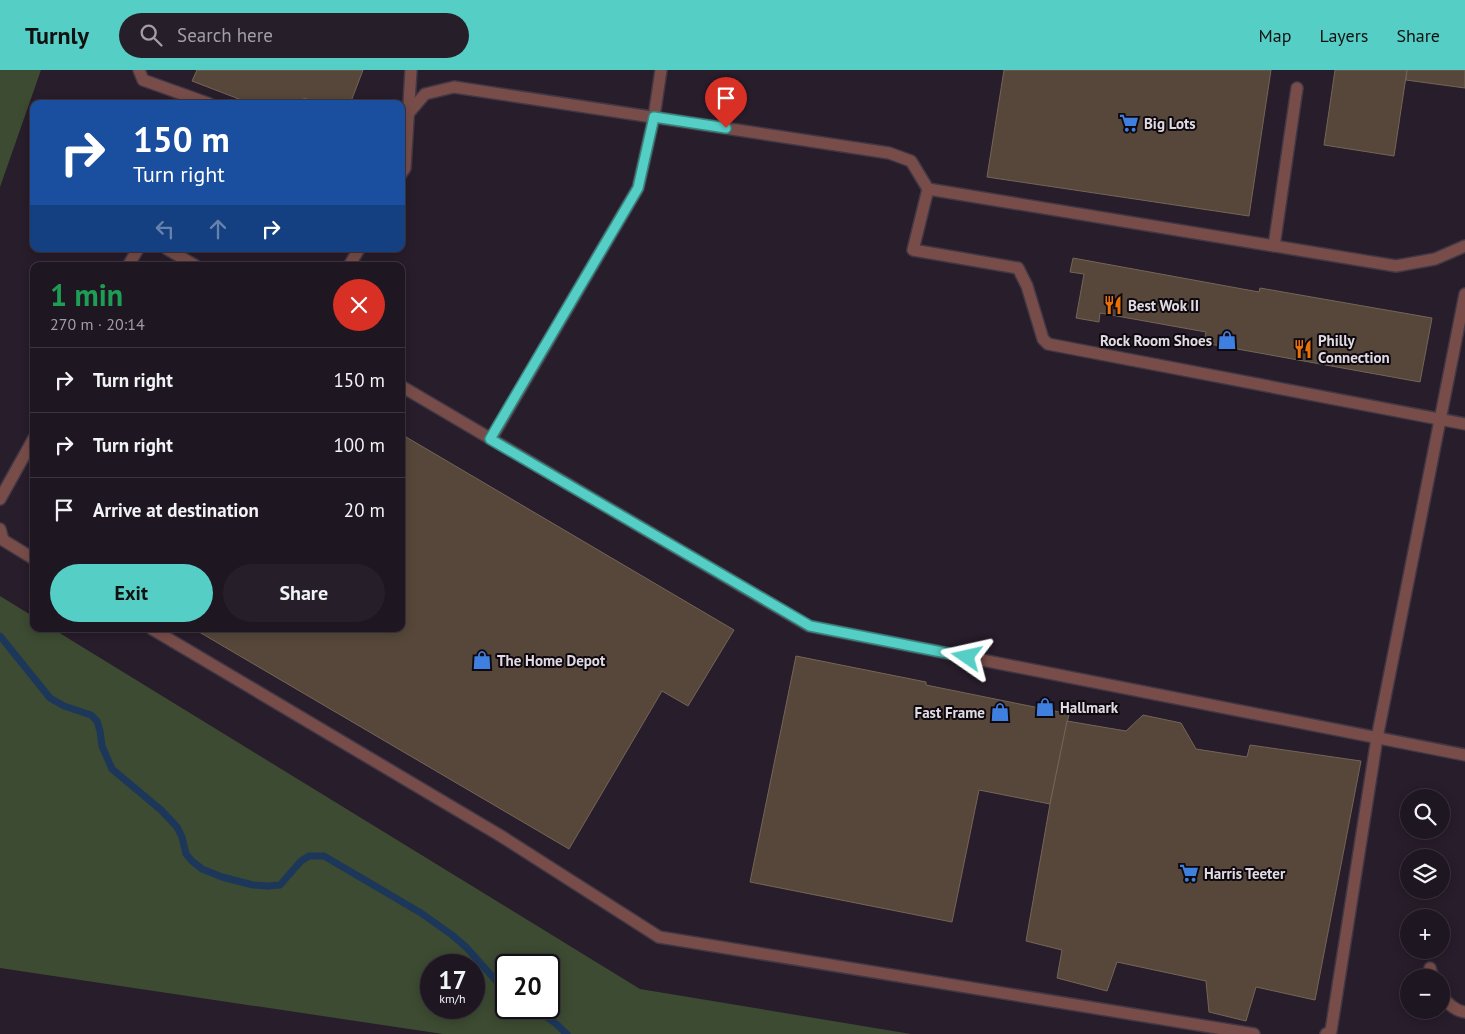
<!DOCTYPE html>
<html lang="en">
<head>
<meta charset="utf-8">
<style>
	body { margin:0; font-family:"PT Sans",sans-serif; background:#261f29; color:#f1f3f6; height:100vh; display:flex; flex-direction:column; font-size:19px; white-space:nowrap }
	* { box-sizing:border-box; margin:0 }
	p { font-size:16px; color:#a19fa5 }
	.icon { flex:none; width:28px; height:28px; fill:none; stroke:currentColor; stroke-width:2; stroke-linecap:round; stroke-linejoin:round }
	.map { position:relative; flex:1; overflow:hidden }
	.details { position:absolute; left:30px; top:192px; width:375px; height:370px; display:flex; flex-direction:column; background:#1e1620; border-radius:10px; box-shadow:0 2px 12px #0003,0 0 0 1px #3c353e }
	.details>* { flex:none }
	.hud { position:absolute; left:30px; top:30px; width:375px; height:152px; border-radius:10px; box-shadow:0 2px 12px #0003,0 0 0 1px #3c353e; background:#1a4fa0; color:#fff; overflow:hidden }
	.buttons { position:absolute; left:1400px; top:719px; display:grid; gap:10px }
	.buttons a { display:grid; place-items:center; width:50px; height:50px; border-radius:50%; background:#1e1620; box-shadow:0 2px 12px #0003,0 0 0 1px #3c353e; font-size:25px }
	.speed { position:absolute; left:420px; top:884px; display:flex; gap:10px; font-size:25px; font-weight:700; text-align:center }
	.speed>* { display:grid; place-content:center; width:65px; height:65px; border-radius:50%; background:#1e1620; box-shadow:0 2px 12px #0003,0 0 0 1px #3c353e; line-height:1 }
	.speed small { font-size:12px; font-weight:400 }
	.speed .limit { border:2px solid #111; border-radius:8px; background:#fff; color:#111 }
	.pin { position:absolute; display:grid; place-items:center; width:42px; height:42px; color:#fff; margin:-51px -21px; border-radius:50% 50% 50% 0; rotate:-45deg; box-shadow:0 0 5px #0007 }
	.pin .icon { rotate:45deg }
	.me { position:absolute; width:55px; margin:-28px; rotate:281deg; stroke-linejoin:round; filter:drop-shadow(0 0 4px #0008) }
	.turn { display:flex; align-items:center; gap:18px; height:105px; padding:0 20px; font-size:22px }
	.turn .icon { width:65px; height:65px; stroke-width:2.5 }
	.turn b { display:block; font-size:35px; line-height:42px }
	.lanes { display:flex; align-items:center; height:48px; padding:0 20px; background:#0003; justify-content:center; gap:25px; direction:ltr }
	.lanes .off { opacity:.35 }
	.round { display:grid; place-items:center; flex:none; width:52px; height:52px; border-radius:26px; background:#261f29 }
	.summary { display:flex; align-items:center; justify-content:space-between; height:85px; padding:0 20px }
	h1 { font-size:30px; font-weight:700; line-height:38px; color:#1e9e55 }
	.button { display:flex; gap:10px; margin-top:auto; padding:10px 20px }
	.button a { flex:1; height:58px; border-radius:30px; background:#55cec5; color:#111; font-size:20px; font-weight:700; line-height:58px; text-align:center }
	.button a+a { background:#261f29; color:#f1f3f6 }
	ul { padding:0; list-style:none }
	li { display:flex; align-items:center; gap:15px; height:65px; padding:0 20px; border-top:1px solid #3c353e }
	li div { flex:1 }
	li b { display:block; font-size:19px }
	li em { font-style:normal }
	header { display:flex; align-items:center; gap:30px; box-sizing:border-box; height:70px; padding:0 25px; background:#55cec5; color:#111 }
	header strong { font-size:24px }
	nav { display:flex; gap:28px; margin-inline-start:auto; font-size:18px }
	.search { width:350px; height:45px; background:#261f29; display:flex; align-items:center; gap:12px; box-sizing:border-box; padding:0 18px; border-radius:28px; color:#a19fa5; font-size:19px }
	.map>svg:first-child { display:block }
</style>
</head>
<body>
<header>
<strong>Turnly</strong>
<div class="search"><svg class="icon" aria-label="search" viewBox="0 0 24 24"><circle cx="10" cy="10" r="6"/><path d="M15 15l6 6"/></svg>Search here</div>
<nav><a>Map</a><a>Layers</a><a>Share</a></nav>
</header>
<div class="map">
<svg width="1465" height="964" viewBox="0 0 1465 964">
	<rect width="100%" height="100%" fill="#281d2b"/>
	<g fill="#3d4b32" fill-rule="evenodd">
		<polygon points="0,0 41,0 0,117"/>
		<path d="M0 526 34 547V559H53L640 919 911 964H443L0 898ZM431 895H474V938H431ZM506 895H549V938H506Z"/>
	</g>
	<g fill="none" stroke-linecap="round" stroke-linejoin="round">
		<g stroke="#1c375a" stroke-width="7">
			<polyline points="0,566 50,628 64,636 91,645 97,651 100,661 102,676 112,699 161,740 177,757 182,767 186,784 192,791 202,799 222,807 253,815 268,816 280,815 301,791 309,786 324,786 421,843 452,865 467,878 506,922"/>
			<polyline points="533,938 554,952 567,964"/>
		</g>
	</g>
	<g fill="#56473a" stroke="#756557">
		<polygon points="197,0 363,0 350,34 320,34 304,28 302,34 252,34 192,11"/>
		<polygon points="1004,0 1271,0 1249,146 987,107"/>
		<polygon points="1335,0 1407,0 1394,86 1324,75"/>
		<polygon points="1407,0 1465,0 1465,18 1406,10"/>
		<polygon points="1073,188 1259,222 1260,218 1432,248 1420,312 1204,273 1206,262 1100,243 1099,252 1076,248 1084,204 1070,202"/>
		<polygon points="401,364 734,560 688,636 662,621 569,779 194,559 401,559"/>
		<polygon points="796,586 926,612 926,615 1069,644 1050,734 979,720 952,852 750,812"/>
		<polygon points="1143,645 1181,653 1196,679 1247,687 1250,675 1361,691 1315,930 1256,917 1246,951 1209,942 1206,911 1117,892 1107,921 1057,908 1062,880 1026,871 1050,734 1067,651 1126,661"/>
	</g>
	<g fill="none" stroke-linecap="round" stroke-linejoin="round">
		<g stroke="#423745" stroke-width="14">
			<g id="lane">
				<polyline points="139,0 143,10 210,34"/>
				<polyline points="401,52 425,24 454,17 889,83 911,91 928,119"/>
				<polyline points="401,104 405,98 411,0"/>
				<polyline points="1274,176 1297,18"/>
				<polyline points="1465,176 1435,189 1396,196 928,119 913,180 1018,198 1027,216 1043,269 1048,274 1465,354"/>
				<polyline points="167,179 196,196"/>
				<polyline points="128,196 138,179"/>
				<polyline points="349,196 359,179"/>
				<polyline points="401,316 809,556 1465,685"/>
				<polyline points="491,369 638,118 654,47 661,0"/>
				<polyline points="0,429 34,368"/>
				<polyline points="0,459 3,470 34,489"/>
				<polyline points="152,559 501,766 659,867 1254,964"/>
				<polyline points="1430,898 1433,908"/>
				<path d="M1441 926C1448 933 1455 941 1465 942"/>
				<polyline points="1326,964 1331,961 1377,668 1465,224"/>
			</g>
		</g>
		<use href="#lane" stroke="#784d49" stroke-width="11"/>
	</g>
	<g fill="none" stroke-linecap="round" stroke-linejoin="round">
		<g stroke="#378680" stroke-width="12">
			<polyline id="route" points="726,58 654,47 638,118 490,369 810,556 967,587"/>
		</g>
		<use href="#route" stroke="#55cec5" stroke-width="9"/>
	</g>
	<defs>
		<g id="supermarket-bare" transform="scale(1.5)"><path d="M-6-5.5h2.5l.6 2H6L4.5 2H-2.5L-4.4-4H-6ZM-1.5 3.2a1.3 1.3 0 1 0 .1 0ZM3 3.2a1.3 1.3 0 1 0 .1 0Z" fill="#3f7fe0" stroke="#0e090f" stroke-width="2.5" paint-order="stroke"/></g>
		<g id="restaurant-bare" transform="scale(1.5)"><path d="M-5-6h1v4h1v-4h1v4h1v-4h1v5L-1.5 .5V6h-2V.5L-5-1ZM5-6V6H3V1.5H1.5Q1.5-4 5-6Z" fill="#e8710a" stroke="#0e090f" stroke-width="2.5" paint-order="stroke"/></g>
		<g id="shop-bare" transform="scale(1.5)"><path d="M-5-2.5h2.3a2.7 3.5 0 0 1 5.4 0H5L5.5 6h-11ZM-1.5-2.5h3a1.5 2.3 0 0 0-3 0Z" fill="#3f7fe0" stroke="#0e090f" stroke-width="2.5" paint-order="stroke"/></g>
	</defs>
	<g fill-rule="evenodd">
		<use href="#supermarket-bare" x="1129" y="53"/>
		<use href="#restaurant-bare" x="1113" y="235"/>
		<use href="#shop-bare" x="1227" y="270"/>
		<use href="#restaurant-bare" x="1303" y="279"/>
		<use href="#shop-bare" x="482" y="590"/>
		<use href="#shop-bare" x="1045" y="637"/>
		<use href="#shop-bare" x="1000" y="642"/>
		<use href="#supermarket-bare" x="1189" y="803"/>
	</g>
	<g text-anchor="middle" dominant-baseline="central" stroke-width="4" stroke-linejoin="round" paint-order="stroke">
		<g font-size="15" font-weight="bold" fill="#e1dae3" stroke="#0e090f" text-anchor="start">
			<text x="1144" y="53">Big Lots</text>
			<text x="1128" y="235">Best Wok II</text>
			<text x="1212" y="270" text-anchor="end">Rock Room Shoes</text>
			<text x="1318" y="270">Philly<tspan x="1318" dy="17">Connection</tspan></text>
			<text x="497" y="590">The Home Depot</text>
			<text x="1060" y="637">Hallmark</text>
			<text x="985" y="642" text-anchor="end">Fast Frame</text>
			<text x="1204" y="803">Harris Teeter</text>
		</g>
	</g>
</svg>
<div class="buttons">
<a><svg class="icon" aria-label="search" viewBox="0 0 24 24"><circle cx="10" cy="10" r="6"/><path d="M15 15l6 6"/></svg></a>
<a><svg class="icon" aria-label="layers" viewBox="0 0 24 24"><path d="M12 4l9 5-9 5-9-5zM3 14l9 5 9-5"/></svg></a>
<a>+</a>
<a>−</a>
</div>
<div class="speed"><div>17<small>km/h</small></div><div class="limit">20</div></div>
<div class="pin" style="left:726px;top:58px;background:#d93025"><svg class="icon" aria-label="arrive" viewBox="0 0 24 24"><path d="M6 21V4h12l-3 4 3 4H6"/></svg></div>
<svg class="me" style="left:967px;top:587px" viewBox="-20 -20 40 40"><path d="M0-17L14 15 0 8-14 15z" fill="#55cec5" stroke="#fff" stroke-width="4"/></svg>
<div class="hud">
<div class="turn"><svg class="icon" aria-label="right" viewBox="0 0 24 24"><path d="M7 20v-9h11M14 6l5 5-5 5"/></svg><div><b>150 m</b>Turn right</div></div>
<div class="lanes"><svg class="icon off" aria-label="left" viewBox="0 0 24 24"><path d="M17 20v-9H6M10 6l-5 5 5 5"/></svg><svg class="icon off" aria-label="ahead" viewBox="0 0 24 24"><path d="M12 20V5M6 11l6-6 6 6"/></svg><svg class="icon" aria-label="right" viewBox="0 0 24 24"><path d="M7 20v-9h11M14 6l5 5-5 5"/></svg></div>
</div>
<section class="details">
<div class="summary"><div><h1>1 min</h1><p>270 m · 20:14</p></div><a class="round" style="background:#d93025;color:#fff"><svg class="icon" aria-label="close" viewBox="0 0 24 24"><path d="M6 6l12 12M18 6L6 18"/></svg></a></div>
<ul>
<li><svg class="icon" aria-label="right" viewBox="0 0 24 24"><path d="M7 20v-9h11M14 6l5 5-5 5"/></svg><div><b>Turn right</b></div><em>150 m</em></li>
<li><svg class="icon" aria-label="right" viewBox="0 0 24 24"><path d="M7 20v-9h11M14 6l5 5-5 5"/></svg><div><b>Turn right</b></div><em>100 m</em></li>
<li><svg class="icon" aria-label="arrive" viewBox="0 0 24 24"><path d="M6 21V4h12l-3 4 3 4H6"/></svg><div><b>Arrive at destination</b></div><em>20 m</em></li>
</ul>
<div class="button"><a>Exit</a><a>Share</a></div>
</section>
</div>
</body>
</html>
